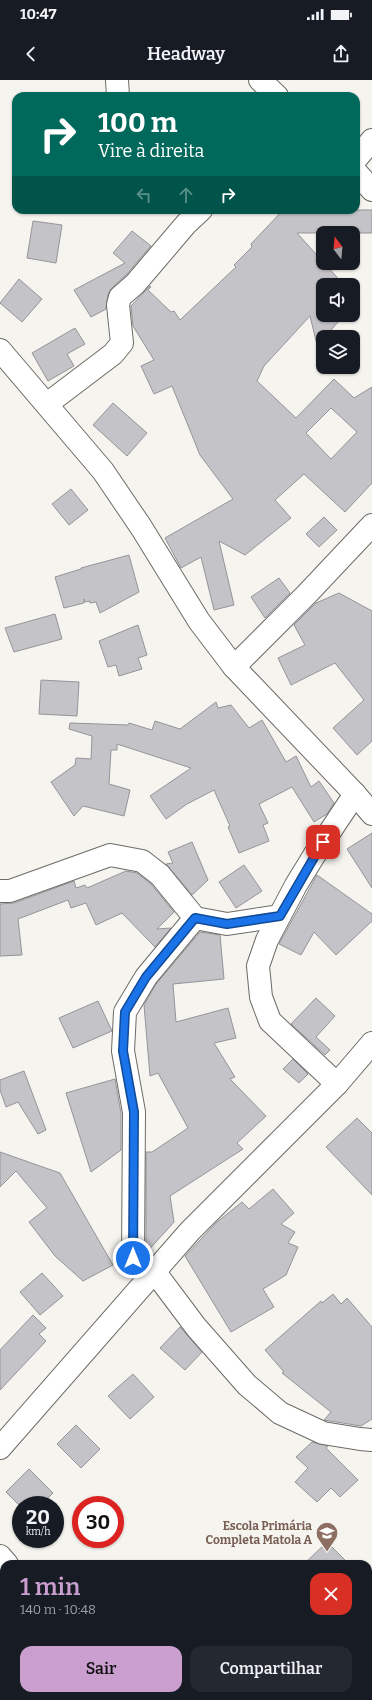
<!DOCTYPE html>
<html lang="pt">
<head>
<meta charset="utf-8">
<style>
	body { margin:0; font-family:Bitter,serif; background:#242831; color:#f1f3f6; height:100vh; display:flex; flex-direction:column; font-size:15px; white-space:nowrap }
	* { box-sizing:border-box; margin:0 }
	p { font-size:13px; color:#9ea1a6 }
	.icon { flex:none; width:22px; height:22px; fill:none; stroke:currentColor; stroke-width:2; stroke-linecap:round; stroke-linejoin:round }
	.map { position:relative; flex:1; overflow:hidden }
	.details { position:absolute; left:0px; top:1480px; width:372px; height:140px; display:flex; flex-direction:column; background:#171b24; border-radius:12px 12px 0 0; box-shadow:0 1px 3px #0004 }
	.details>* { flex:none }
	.guide { position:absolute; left:12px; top:12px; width:348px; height:122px; border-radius:12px; box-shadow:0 1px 3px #0004; background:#00695c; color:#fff; overflow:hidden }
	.needle { width:26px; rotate:344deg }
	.fabs { position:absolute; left:316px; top:146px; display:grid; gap:8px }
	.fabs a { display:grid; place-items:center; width:44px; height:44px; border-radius:8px; background:#171b24; box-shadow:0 1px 3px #0004; font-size:20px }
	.speed { position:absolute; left:12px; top:1416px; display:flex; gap:8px; font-size:20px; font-weight:700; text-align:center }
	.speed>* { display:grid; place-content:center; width:52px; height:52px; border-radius:50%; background:#171b24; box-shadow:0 1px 3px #0004; line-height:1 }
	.speed small { font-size:10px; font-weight:400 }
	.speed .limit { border:6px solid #d22; background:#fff; color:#111 }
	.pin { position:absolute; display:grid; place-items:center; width:34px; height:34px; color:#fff; margin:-17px; border-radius:8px; box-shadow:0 2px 6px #0006 }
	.me { position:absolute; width:44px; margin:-22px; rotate:0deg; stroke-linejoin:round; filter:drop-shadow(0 0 3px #0008) }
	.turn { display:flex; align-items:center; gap:14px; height:84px; padding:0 20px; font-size:18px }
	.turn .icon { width:52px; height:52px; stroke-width:2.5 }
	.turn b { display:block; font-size:28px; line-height:34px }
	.lanes { display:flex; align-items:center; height:38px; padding:0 20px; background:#0003; justify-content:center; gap:20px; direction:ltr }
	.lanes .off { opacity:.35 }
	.round { display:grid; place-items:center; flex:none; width:42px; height:42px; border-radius:12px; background:#242831 }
	.head { display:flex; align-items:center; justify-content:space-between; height:68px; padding:0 20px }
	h1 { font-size:24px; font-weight:600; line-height:30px; color:#ca9fcf }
	.action { display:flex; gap:8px; margin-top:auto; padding:8px 20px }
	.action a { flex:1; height:46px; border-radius:12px; background:#ca9fcf; color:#111; font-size:16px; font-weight:600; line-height:46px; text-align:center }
	.action a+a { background:#242831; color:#f1f3f6 }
	.status { display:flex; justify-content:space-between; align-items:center; height:28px; padding:0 20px; background:#171b24; direction:ltr }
	.status svg { height:11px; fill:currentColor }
	header { display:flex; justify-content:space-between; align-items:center; height:52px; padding:0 20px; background:#171b24; font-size:18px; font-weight:600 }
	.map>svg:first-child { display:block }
</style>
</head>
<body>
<div class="status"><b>10:47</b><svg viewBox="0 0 49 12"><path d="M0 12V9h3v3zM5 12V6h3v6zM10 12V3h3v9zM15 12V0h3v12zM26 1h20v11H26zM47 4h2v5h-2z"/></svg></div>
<header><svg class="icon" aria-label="back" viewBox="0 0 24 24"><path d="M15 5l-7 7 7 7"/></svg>Headway<svg class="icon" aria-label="share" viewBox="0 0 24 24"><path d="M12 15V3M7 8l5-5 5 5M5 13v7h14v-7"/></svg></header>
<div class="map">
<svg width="372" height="1620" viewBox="0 0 372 1620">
	<rect width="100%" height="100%" fill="#f6f4ef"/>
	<g fill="#c4c3c8" stroke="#95949a" fill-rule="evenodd">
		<path d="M283 130H372V153H297L344 205H323V235H344L325 257H323L317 265 310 236 264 286 257 301 296 338 334 299 354 318 372 307V403L345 432 304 394 275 420 291 438 245 475 219 461 234 525 214 530 201 477 181 488 165 458 233 419 200 375 172 306 154 314 141 286 154 280 133 246 131 226 150 206 151 207 148 210 171 232 174 231 180 240 236 187 234 185 252 167 251 164ZM331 328 357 352 331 379 306 353Z"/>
		<polygon points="33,141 62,145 56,183 27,178"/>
		<polygon points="132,151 151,166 126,195 112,208 108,214 106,229 91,237 74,210 125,183 113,173"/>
		<polygon points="19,199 42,219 22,242 0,223"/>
		<polygon points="75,248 85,264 67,274 74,286 48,301 32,273"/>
		<polygon points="113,323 147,353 127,376 93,345"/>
		<polygon points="71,409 88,430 69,445 52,424"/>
		<polygon points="324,437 337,450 319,467 306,454"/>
		<polygon points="129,475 139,512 100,533 96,522 90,523 90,521 85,522 84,519 84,523 64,528 55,497 81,489 81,488"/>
		<polygon points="279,498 290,513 265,538 251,517"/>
		<polygon points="339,513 372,531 372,661 357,675 333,648 364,620 335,583 291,605 278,578 305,565 294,545 316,523"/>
		<polygon points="55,534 62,559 14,572 5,548"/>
		<polygon points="138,545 147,575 138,578 142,589 119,596 116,585 108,587 99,561"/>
		<polygon points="41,600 79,602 77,636 39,634"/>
		<polygon points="216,622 218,628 231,625 249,648 262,640 286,682 296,676 311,707 319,701 334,723 327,734 314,742 292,707 259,724 268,743 263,745 269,761 239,773 228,747 230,746 214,710 187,724 166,739 150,716 191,688 117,664 117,670 111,670 109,704 130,710 124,736 83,726 74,736 51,702 75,685 76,678 91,679 92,656 69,649 70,643 128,645 129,643 152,650 155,641 180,649"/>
		<polygon points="372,753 372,808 347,769"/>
		<polygon points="192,762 208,800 192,815 166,784 173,783 168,772"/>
		<polygon points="244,785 262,811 236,828 219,802"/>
		<polygon points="126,791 137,793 151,804 174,832 157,849 171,848 155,867 122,833 96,845 86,823 71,828 68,820 18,839 22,875 0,876 0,824 14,823 74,801 76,808 85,805 87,808"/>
		<polygon points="317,795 372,834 372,841 336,875 314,852 301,875 279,864"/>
		<polygon points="200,852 220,855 224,899 173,904 176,942 228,928 236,958 214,963 235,997 230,999 266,1036 237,1063 243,1069 170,1116 174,1142 146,1173 146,1072 152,1072 188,1048 158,993 150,996 144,925 156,904"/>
		<polygon points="316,918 335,936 316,957 330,970 325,975 291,944"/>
		<polygon points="98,921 112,951 73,968 59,938"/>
		<polygon points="293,979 308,994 299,1003 283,989"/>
		<polygon points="24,991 46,1050 38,1054 18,1022 6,1027 0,1010 0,1000"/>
		<polygon points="115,999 121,1033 121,1070 91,1092 66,1013"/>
		<polygon points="357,1038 372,1053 372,1115 326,1067"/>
		<polygon points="0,1072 60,1093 113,1185 83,1201 55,1176 29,1142 47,1128 16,1091 0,1107"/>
		<polygon points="273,1109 294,1133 281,1144 295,1152 288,1163 298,1167 286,1195 263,1209 274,1227 231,1252 185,1176 217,1142 242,1122 249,1129"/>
		<polygon points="42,1193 63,1216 40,1235 20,1212"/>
		<polygon points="333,1214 341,1224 347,1218 372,1247 372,1339 361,1346 324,1340 331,1332 282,1293 284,1292 265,1270 321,1221 322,1223"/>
		<polygon points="33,1235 46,1248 39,1254 46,1261 0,1310 0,1270"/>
		<polygon points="180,1247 202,1272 185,1290 160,1268"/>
		<polygon points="133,1294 154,1317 130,1339 108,1316"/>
		<polygon points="76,1345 100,1369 81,1388 57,1364"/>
		<polygon points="312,1362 328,1366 326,1368 358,1400 340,1417 331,1408 317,1422 295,1402 308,1388 296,1377"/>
		<polygon points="29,1389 53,1413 41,1425 19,1425 6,1412"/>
		<polygon points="327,1462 349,1484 304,1484"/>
	</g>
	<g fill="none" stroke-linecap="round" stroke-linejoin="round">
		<g stroke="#6d6b66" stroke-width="24">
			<g id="minor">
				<polyline points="117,0 118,16"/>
				<polyline points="260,0 277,16"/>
				<polyline points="356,79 372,60"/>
				<polyline points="356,92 372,110"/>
				<polyline points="0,270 103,391 141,447 199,541 234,587 355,714 372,734"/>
				<polyline points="47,324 113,274 122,263 118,225 120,217 135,204 186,144 201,130"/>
				<polyline points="234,587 306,515 372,445"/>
				<polyline points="0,811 10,811 110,775 142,781 160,795 195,838 227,844 279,836"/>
				<polyline points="337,1004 270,941 261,917 258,886 267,860 296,805 315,774 355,714"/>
				<polyline points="133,1178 134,1032 123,971 125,932 146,897 195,838"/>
				<polyline points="154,1191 196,1247 247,1305 280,1333 323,1353 360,1359 372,1360"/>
				<polyline points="0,1368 190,1151 337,1004 372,963"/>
				<polyline points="0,1476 7,1484"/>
				<polyline points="125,1616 129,1620"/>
			</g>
		</g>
		<use href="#minor" stroke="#fff" stroke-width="22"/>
	</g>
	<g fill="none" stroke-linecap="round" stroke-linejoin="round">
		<g stroke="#114b97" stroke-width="10">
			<polyline id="route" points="133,1178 134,1032 123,971 125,932 146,897 195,838 227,844 280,836 323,762"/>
		</g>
		<use href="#route" stroke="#1a73e8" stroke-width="7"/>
	</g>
	<defs>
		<g id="school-pin" transform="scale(1.15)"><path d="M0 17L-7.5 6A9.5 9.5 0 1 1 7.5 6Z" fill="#8d6e63" stroke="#f6f4ef"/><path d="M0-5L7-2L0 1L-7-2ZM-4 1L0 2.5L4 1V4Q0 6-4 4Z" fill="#fff"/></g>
	</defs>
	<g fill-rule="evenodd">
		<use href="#school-pin" x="327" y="1453"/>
	</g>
	<g text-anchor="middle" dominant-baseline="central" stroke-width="3" stroke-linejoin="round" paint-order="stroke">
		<g font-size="12" font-weight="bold" fill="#785e54" stroke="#f6f4ef" text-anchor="end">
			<text x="312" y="1446">Escola Primária<tspan x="312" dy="14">Completa Matola A</tspan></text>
		</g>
	</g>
</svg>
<div class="fabs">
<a><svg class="needle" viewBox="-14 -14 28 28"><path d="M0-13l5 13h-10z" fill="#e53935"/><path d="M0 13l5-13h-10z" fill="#9ea1a6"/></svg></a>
<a><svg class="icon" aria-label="sound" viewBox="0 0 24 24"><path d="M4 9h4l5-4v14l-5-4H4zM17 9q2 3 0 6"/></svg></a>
<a><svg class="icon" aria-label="layers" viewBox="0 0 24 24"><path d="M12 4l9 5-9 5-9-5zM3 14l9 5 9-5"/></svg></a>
</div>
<div class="speed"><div>20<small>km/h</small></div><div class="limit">30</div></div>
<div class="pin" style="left:323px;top:762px;background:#d93025"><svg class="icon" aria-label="arrive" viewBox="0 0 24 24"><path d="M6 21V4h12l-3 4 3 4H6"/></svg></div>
<svg class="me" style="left:133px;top:1178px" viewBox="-20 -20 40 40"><circle r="17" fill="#1a73e8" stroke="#fff" stroke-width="3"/><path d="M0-11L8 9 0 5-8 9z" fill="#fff"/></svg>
<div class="guide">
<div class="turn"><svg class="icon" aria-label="right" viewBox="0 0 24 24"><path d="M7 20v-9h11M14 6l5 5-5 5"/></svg><div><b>100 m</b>Vire à direita</div></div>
<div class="lanes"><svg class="icon off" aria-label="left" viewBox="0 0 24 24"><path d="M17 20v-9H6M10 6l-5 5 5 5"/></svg><svg class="icon off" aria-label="ahead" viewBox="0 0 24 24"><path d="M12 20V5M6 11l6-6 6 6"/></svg><svg class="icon" aria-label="right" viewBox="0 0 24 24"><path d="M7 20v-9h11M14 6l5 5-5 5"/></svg></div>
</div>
<section class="details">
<div class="head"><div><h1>1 min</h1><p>140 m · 10:48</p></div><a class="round" style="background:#d93025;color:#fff"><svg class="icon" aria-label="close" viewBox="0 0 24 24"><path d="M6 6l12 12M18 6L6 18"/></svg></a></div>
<div class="action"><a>Sair</a><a>Compartilhar</a></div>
</section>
</div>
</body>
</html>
